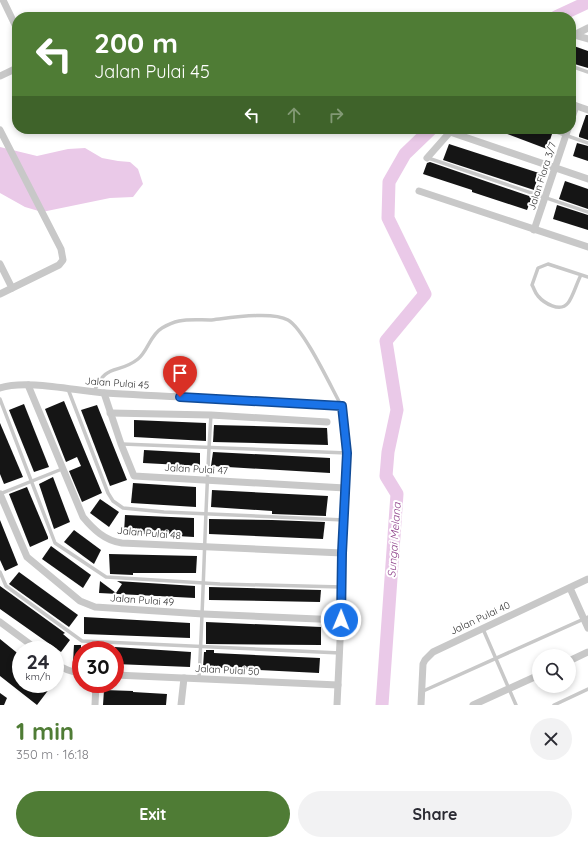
<!DOCTYPE html>
<html lang="en">
<head>
<meta charset="utf-8">
<style>
	body { margin:0; font-family:Quicksand,sans-serif; background:#f2f2f3; color:#2b2b33; height:100vh; display:flex; flex-direction:column; font-size:15px; white-space:nowrap }
	* { box-sizing:border-box; margin:0 }
	p { font-size:13px; color:#7c7c81 }
	.icon { flex:none; width:22px; height:22px; fill:none; stroke:currentColor; stroke-width:2; stroke-linecap:round; stroke-linejoin:round }
	.map { position:relative; height:705px; overflow:hidden }
	.drawer { display:flex; flex-direction:column; background:#fff; flex:1 }
	.drawer>* { flex:none }
	.top-card { position:absolute; left:12px; top:12px; width:564px; height:122px; border-radius:16px; box-shadow:0 2px 6px #0003; background:#4f7c35; color:#fff; overflow:hidden }
	.controls { position:absolute; left:532px; top:649px; display:grid; gap:8px }
	.controls a { display:grid; place-items:center; width:44px; height:44px; border-radius:50%; background:#fff; box-shadow:0 2px 6px #0003; font-size:20px }
	.speed { position:absolute; left:12px; top:641px; display:flex; gap:8px; font-size:20px; font-weight:700; text-align:center }
	.speed>* { display:grid; place-content:center; width:52px; height:52px; border-radius:50%; background:#fff; box-shadow:0 2px 6px #0003; line-height:1 }
	.speed small { font-size:10px; font-weight:400 }
	.speed .limit { border:6px solid #d22; background:#fff; color:#111 }
	.pin { position:absolute; display:grid; place-items:center; width:34px; height:34px; color:#fff; margin:-41px -17px; border-radius:50% 50% 50% 0; rotate:-45deg; box-shadow:0 0 4px #0007 }
	.pin .icon { rotate:45deg }
	.me { position:absolute; width:44px; margin:-22px; rotate:1deg; stroke-linejoin:round; filter:drop-shadow(0 0 3px #0008) }
	.turn { display:flex; align-items:center; gap:14px; height:84px; padding:0 16px; font-size:18px }
	.turn .icon { width:52px; height:52px; stroke-width:2.5 }
	.turn b { display:block; font-size:28px; line-height:34px }
	.lanes { display:flex; align-items:center; height:38px; padding:0 16px; background:#0003; justify-content:center; gap:20px; direction:ltr }
	.lanes .off { opacity:.35 }
	.round { display:grid; place-items:center; flex:none; width:42px; height:42px; border-radius:21px; background:#f2f2f3 }
	.headline { display:flex; align-items:center; justify-content:space-between; height:68px; padding:0 16px }
	h1 { font-size:24px; font-weight:800; line-height:30px; color:#4f7c35 }
	.primary-button { display:flex; gap:8px; margin-top:auto; padding:8px 16px }
	.primary-button a { flex:1; height:46px; border-radius:24px; background:#4f7c35; color:#fff; font-size:16px; font-weight:800; line-height:46px; text-align:center }
	.primary-button a+a { background:#f2f2f3; color:#2b2b33 }
	.map>svg:first-child { display:block }
</style>
</head>
<body>
<div class="map">
<svg width="588" height="705" viewBox="0 0 588 705">
	<rect width="100%" height="100%" fill="#fff"/>
	<polygon fill="#eac9e8" points="0,147 37,156 68,149 85,148 102,158 118,161 130,162 138,169 143,184 133,197 110,198 42,212 25,207 0,193"/>
	<g fill="none" stroke-linecap="round" stroke-linejoin="round">
		<g stroke="#eac9e8" stroke-width="13">
			<polyline points="556,17 588,2"/>
			<polyline points="382,705 397,494 386,476 388,452 397,410 386,341 425,294 388,218 389,182 405,154 431,129"/>
		</g>
	</g>
	<g fill="#151515">
		<polygon points="571,45 588,51 588,68 571,63"/>
		<polygon points="586,115 588,115 588,140 579,137 579,135"/>
		<polygon points="494,129 542,129 552,134 547,149"/>
		<polygon points="577,143 588,146 588,161 573,156"/>
		<polygon points="449,144 539,173 534,190 443,160"/>
		<polygon points="430,162 532,197 527,210 472,192 472,190 423,174 427,163"/>
		<polygon points="565,181 588,189 588,209 559,199"/>
		<polygon points="557,205 588,215 588,230 553,219"/>
		<polygon points="64,401 102,493 82,502 69,471 81,466 77,457 66,462 45,409"/>
		<polygon points="24,404 49,467 34,472 9,410"/>
		<polygon points="97,405 127,480 110,486 81,410"/>
		<polygon points="134,420 206,423 206,441 134,437"/>
		<polygon points="0,423 23,477 4,484 0,474"/>
		<polygon points="214,425 327,428 328,445 213,442"/>
		<polygon points="144,450 200,453 200,466 143,463"/>
		<polygon points="213,452 330,458 330,473 211,466"/>
		<polygon points="53,477 70,522 54,529 39,484"/>
		<polygon points="133,483 196,487 196,507 131,503"/>
		<polygon points="27,487 48,537 48,539 30,547 9,494"/>
		<polygon points="212,490 328,496 326,514 326,516 272,514 272,511 211,507"/>
		<polygon points="100,499 119,512 109,527 90,513"/>
		<polygon points="125,515 194,518 194,537 124,533"/>
		<polygon points="209,519 272,520 325,522 323,539 209,534"/>
		<polygon points="0,520 18,565 5,571 0,560"/>
		<polygon points="74,530 101,550 94,564 64,542"/>
		<polygon points="51,546 91,575 83,588 42,559"/>
		<polygon points="109,554 197,556 196,573 133,573 133,575 110,574"/>
		<polygon points="19,572 78,615 69,627 9,584"/>
		<polygon points="100,581 116,593 122,584 117,581 195,586 195,598 99,593"/>
		<polygon points="0,586 65,633 63,634 70,640 61,652 0,609"/>
		<polygon points="209,587 321,590 320,602 209,600"/>
		<polygon points="84,617 190,623 190,638 84,634"/>
		<polygon points="206,622 321,627 321,645 206,644"/>
		<polygon points="0,639 21,656 21,684 53,684 37,705 0,676"/>
		<polygon points="74,645 81,645 81,662 73,662"/>
		<polygon points="115,647 191,652 190,667 115,664"/>
		<polygon points="206,650 214,650 214,653 320,658 319,673 203,667 204,652 206,652"/>
		<polygon points="104,690 133,691 133,692 167,694 166,705 103,705"/>
		<polygon points="0,693 7,698 4,705 0,705"/>
	</g>
	<g fill="none" stroke-linecap="round" stroke-linejoin="round">
		<g stroke="#c8c8c8" stroke-width="3.5">
			<polyline points="571,66 588,72"/>
			<polyline points="548,129 588,143"/>
			<polyline points="428,158 588,212"/>
			<path d="M581 275C577 282 573 297 568 303 560 313 544 303 538 296 535 293 534 288 532 285L538 268 548 264 588 277"/>
			<polyline points="68,389 108,493 113,501 123,508 164,512 344,520"/>
			<path d="M94 392C106 362 118 375 138 359 148 351 150 335 162 328 167 325 174 322 179 321 189 319 199 320 210 320 229 318 272 311 288 320 304 329 331 387 341 405"/>
			<polyline points="0,399 55,543 106,577 220,584 342,587"/>
			<polyline points="122,444 347,453"/>
			<polyline points="0,494 62,469"/>
			<polyline points="0,572 6,586 82,641 340,653"/>
			<polyline points="483,629 516,705"/>
			<path d="M199 678C204 591 205 503 211 415"/>
			<polyline points="421,692 588,617"/>
			<polyline points="554,705 588,689"/>
		</g>
		<g stroke="#c8c8c8" stroke-width="7">
			<polyline points="3,0 17,29"/>
			<polyline points="574,35 588,28"/>
			<polyline points="571,36 574,35 588,39"/>
			<polyline points="0,76 17,68"/>
			<polyline points="571,104 588,110"/>
			<polyline points="571,120 576,106"/>
			<polyline points="453,129 450,132 588,179"/>
			<polyline points="0,130 61,249 63,260 59,265 0,294"/>
			<polyline points="427,158 450,132"/>
			<polyline points="419,191 588,247"/>
			<polyline points="534,230 568,129"/>
			<polyline points="0,264 12,288"/>
			<path d="M28 385 83 517C93 529 105 541 122 543L342 553"/>
			<path d="M0 388C26 379 76 391 105 393 184 398 263 399 342 406L347 453 342 553 341 620 337 705"/>
			<polyline points="104,393 121,444 134,476 345,488"/>
			<polyline points="110,413 211,415 327,422"/>
			<polyline points="0,494 27,557 80,601 95,607 203,614 341,620"/>
			<polyline points="570,588 588,628"/>
			<polyline points="0,622 38,650"/>
			<polyline points="569,661 588,652"/>
			<path d="M55 663C63 669 71 672 81 673"/>
			<polyline points="115,675 338,685"/>
			<polyline points="95,705 96,684"/>
			<polyline points="181,705 184,678"/>
			<polyline points="421,705 423,664 425,660 433,652 588,579"/>
			<polyline points="473,705 539,675"/>
		</g>
	</g>
	<g fill="none" stroke-linecap="round" stroke-linejoin="round">
		<g stroke="#114b97" stroke-width="10">
			<polyline id="route" points="180,397 342,406 347,453 342,553 341,620"/>
		</g>
		<use href="#route" stroke="#1a73e8" stroke-width="7"/>
	</g>
	<g text-anchor="middle" dominant-baseline="central" stroke-width="4" stroke-linejoin="round" paint-order="stroke">
		<g font-size="10" fill="#2e2e2e" stroke="#fff">
			<text transform="translate(542 176) rotate(-72)">Jalan Flora 3/7</text>
			<text transform="translate(117 383) rotate(4)">Jalan Pulai 45</text>
			<text transform="translate(196 469) rotate(3)">Jalan Pulai 47</text>
			<text transform="translate(149 533) rotate(5)">Jalan Pulai 48</text>
			<text transform="translate(142 600) rotate(4)">Jalan Pulai 49</text>
			<text transform="translate(480 618) rotate(-25)">Jalan Pulai 40</text>
			<text transform="translate(227 670) rotate(3)">Jalan Pulai 50</text>
		</g>
		<g font-size="11" font-style="italic" fill="#8d3f89" stroke="#fff">
			<text transform="translate(394 540) rotate(-86)">Sungai Melana</text>
		</g>
	</g>
</svg>
<div class="controls">
<a><svg class="icon" aria-label="search" viewBox="0 0 24 24"><circle cx="10" cy="10" r="6"/><path d="M15 15l6 6"/></svg></a>
</div>
<div class="speed"><div>24<small>km/h</small></div><div class="limit">30</div></div>
<div class="pin" style="left:180px;top:397px;background:#d93025"><svg class="icon" aria-label="arrive" viewBox="0 0 24 24"><path d="M6 21V4h12l-3 4 3 4H6"/></svg></div>
<svg class="me" style="left:341px;top:620px" viewBox="-20 -20 40 40"><circle r="17" fill="#1a73e8" stroke="#fff" stroke-width="3"/><path d="M0-11L8 9 0 5-8 9z" fill="#fff"/></svg>
<div class="top-card">
<div class="turn"><svg class="icon" aria-label="left" viewBox="0 0 24 24"><path d="M17 20v-9H6M10 6l-5 5 5 5"/></svg><div><b>200 m</b>Jalan Pulai 45</div></div>
<div class="lanes"><svg class="icon" aria-label="left" viewBox="0 0 24 24"><path d="M17 20v-9H6M10 6l-5 5 5 5"/></svg><svg class="icon off" aria-label="ahead" viewBox="0 0 24 24"><path d="M12 20V5M6 11l6-6 6 6"/></svg><svg class="icon off" aria-label="right" viewBox="0 0 24 24"><path d="M7 20v-9h11M14 6l5 5-5 5"/></svg></div>
</div>
</div>
<section class="drawer">
<div class="headline"><div><h1>1 min</h1><p>350 m · 16:18</p></div><a class="round"><svg class="icon" aria-label="close" viewBox="0 0 24 24"><path d="M6 6l12 12M18 6L6 18"/></svg></a></div>
<div class="primary-button"><a>Exit</a><a>Share</a></div>
</section>
</body>
</html>
